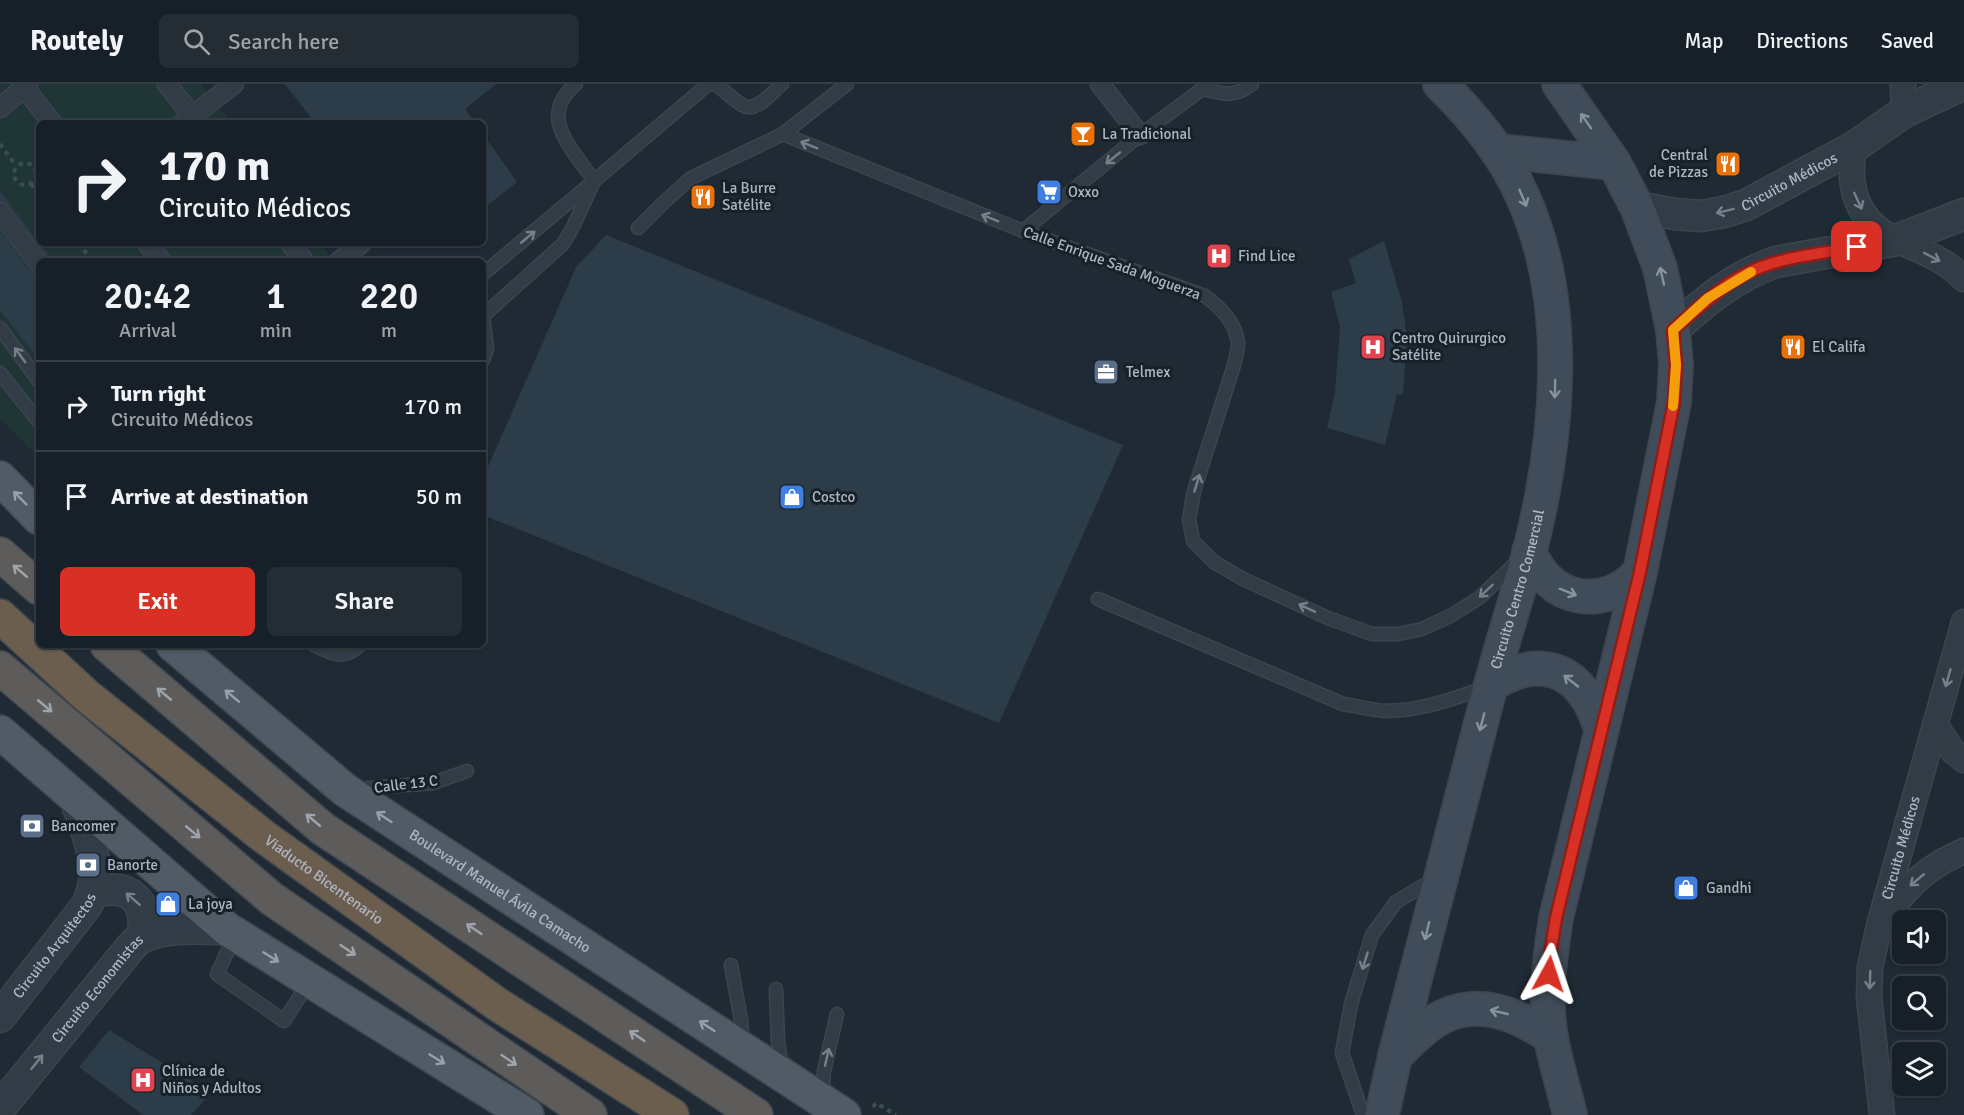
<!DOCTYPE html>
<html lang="en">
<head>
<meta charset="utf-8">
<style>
	body { margin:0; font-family:Signika,sans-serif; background:#242d34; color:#f1f3f6; height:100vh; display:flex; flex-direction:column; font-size:22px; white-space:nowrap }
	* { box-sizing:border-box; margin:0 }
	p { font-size:20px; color:#9ea3a8 }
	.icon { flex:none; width:33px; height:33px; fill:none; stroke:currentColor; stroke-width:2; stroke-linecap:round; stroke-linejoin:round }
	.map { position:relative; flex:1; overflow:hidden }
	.panel { position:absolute; left:36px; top:174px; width:450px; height:390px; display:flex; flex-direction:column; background:#172028; border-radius:9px; box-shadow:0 2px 4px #0004,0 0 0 2px #363e45 }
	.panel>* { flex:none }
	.top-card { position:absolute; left:36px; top:36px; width:450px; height:126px; border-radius:9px; box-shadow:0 2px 4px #0004,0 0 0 2px #363e45; background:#172028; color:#f1f3f6; overflow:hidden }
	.fabs { position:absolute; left:1892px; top:826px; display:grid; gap:12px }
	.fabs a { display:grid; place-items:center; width:54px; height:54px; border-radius:9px; background:#172028; box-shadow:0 2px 4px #0004,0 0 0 2px #363e45; font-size:30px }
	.pin { position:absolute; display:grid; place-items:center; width:51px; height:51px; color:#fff; margin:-26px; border-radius:12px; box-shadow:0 3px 9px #0006 }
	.me { position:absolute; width:66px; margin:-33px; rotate:5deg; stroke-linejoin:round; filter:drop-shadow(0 0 4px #0008) }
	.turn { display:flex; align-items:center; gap:21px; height:126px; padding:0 24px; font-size:27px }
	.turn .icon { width:78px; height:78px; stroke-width:2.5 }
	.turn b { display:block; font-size:42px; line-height:51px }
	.eta { display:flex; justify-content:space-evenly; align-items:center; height:102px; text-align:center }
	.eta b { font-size:36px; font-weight:600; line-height:42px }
	.primary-button { display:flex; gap:12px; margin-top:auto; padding:12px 24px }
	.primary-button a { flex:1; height:69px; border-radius:9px; background:#d93025; color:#fff; font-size:24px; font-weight:600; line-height:69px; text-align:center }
	.primary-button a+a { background:#242d34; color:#f1f3f6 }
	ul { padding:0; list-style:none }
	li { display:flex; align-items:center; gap:18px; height:90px; padding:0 24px; border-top:2px solid #363e45 }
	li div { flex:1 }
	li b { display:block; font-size:22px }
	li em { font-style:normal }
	header { display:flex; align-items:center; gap:36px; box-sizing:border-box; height:84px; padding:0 30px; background:#172028; border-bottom:2px solid #363e45 }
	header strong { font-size:28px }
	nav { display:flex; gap:33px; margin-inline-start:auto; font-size:21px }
	.search { width:420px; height:54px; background:#242d34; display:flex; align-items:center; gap:15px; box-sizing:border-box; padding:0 21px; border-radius:9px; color:#9ea3a8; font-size:22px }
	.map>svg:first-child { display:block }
</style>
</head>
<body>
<header>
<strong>Routely</strong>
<div class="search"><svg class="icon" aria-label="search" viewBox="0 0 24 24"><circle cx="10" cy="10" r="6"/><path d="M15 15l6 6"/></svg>Search here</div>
<nav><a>Map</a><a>Directions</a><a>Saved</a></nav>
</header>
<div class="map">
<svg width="1964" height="1031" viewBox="0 0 1964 1031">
	<rect width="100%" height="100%" fill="#1f2a35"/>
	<polygon fill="#203636" points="0,0 201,0 231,39 39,39 39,159 320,159 334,177 39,177 39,374 0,334"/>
	<g fill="#2d3c49">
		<polygon points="285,0 496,0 465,25 475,39 315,39"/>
		<polygon points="483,50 517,98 483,125"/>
		<polygon points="0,107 39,159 54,177 50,177 9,121 0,117"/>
		<polygon points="0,147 30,187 39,191 39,276 0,226"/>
		<polygon points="606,151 1123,361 999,639 483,431 483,394 576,183"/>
		<polygon points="1384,157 1402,218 1407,254 1403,310 1397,310 1385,361 1327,344 1335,308 1340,243 1331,208 1356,199 1349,175"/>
		<polygon points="109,946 211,1009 191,1031 143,1031 79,983"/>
	</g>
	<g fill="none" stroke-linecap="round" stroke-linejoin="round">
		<g stroke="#3c454f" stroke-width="15">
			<g id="service">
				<path d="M714 0C725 6 732 15 742 21 756 30 772 8 782 0"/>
				<path d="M1203 5C1224 10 1234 14 1252 0"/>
				<path d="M783 50 1023 147 1205 212C1220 223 1236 239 1238 259 1238 265 1236 272 1235 278L1194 407 1189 435 1193 457 1214 478 1243 495 1328 534 1372 550H1398L1422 545 1450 532 1479 514 1517 478"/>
				<polyline points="638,144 662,120 691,94 783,50 847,0"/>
				<polyline points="1023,147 1140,51 1209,0"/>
				<path d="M483 190 594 97C573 65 536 33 576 0"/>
				<polyline points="483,232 563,160 572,145 594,97 706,2 711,0"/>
				<polyline points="0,244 39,297"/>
				<polyline points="483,276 487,265 483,232"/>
				<polyline points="0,289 39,338"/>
				<path d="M1098 515 1343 620C1356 622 1371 626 1385 627 1420 627 1454 615 1486 603"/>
				<path d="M314 561C332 570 344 577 360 561"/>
				<polyline points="356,705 433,699 467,687"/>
				<polyline points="235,851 217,890 284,937 309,898"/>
				<polyline points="731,881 741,936 743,961"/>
				<polyline points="776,905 778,957 782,986"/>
				<polyline points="822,1012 824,987 837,930"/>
				<polyline points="1363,1031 1342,969 1351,920 1372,851 1396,818 1436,794"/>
			</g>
		</g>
		<g stroke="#3c454f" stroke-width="21">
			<g id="pedestrian">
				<polyline points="167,0 198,39"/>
				<polyline points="1100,0 1140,51"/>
				<polyline points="24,3 52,39"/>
				<polyline points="0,24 28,0"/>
				<polyline points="183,39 234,0"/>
				<polyline points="0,128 39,180"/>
				<polyline points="147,159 161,177"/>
				<polyline points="290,159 304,177"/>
				<polyline points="339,177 362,159"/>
			</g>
		</g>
		<g stroke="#3c454f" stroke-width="27">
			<g id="minor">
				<polyline points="1903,0 1904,28"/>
				<path d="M1854 63C1848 96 1853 129 1884 149 1903 161 1927 167 1946 180 1953 184 1958 190 1964 195"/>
				<polyline points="1935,641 1953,667 1964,676"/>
				<path d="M1885 832C1911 800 1926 783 1964 767"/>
				<path id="s1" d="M1882 1031 1869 913 1870 883 1880 838 1964 538"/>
			</g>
		</g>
		<g stroke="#3c454f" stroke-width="33">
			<g id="tertiary">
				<path id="s2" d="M1637 123 1675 130 1701 132 1724 128 1746 121 1854 63 1904 28 1964 0"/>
				<path d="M1673 246C1705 217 1735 192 1776 178L1897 156 1964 130"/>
				<path d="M94 808C129 799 150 816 142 853"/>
				<path id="s3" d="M0 933 87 821C105 784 87 751 75 714"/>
				<path id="s4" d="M0 1024 126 869C131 863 136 856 143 853 168 841 200 845 227 845"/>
			</g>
		</g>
		<g stroke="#3c454f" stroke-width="36">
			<g id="secondary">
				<path d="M1559 0 1614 79 1637 123 1660 184 1673 246 1676 281 1674 318 1640 488 1556 834C1550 873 1544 915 1551 954 1556 980 1564 1006 1570 1031"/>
				<polyline points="1498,67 1614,79"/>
				<path d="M1529 467C1549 518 1604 528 1640 488"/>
				<path d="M1491 601C1526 578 1563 576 1588 615 1594 624 1597 636 1602 645"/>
				<path d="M1395 972C1409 959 1424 942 1442 933 1481 914 1518 931 1551 953"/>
				<path id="s5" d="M1382 1031 1395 972C1426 851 1458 730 1489 608 1501 562 1516 516 1529 470 1558 357 1572 220 1522 111 1503 68 1473 32 1440 0"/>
			</g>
		</g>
		<g stroke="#3c454f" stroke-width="36">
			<g id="primary">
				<polyline points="0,394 39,434"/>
				<path id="s6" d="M173 561 345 706 844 1031"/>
				<polyline points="0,648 227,845 527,1031"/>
			</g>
		</g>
		<g stroke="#3d4750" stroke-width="36">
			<g id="trunk">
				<polyline points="0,470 39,504"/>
				<polyline points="107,561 323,745 756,1031"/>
				<polyline points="0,584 272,815 590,1031"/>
			</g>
		</g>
		<g stroke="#3d4750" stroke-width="36">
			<g id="motorway">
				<path id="s7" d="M0 532 87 612 263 752 497 920 672 1031"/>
			</g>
		</g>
		<g stroke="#394f4e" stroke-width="4" stroke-dasharray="4.5 4.5" stroke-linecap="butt">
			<polyline points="0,60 16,82"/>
			<circle cx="25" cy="90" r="11"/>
			<polyline points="31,100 39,111"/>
			<polyline points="78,159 93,177"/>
			<polyline points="873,1023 876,1019 896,1031"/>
		</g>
		<use href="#service" stroke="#323c46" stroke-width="12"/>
		<use href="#pedestrian" stroke="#323c46" stroke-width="18"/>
		<use href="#minor" stroke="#323c46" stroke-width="24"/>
		<use href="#tertiary" stroke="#323c46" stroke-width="30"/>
		<use href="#secondary" stroke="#404c59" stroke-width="33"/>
		<use href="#primary" stroke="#505b66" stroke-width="33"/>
		<use href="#trunk" stroke="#5e5c5a" stroke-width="33"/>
		<use href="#motorway" stroke="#6c5e4f" stroke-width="33"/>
	</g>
	<defs><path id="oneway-shaft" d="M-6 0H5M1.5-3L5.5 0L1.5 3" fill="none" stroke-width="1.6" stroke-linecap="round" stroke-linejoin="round" transform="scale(1.5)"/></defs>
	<g stroke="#86929e">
		<use href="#oneway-shaft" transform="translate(1586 37) rotate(-125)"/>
		<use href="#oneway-shaft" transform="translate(1523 114) rotate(67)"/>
		<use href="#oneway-shaft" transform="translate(1662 192) rotate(-103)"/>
		<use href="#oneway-shaft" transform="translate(1555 305) rotate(91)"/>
		<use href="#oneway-shaft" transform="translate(1568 508) rotate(22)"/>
		<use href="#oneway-shaft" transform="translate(1571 597) rotate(-142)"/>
		<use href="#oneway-shaft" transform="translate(1482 638) rotate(105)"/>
		<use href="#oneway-shaft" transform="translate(1427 847) rotate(104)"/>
		<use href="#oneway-shaft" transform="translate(1499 928) rotate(-167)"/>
	</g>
	<g stroke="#75808b">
		<use href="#oneway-shaft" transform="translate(809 61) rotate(-158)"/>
		<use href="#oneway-shaft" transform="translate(1113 74) rotate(141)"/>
		<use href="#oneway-shaft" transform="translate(1858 117) rotate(65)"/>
		<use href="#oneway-shaft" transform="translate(1725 127) rotate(166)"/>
		<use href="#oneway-shaft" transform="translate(990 134) rotate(-158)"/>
		<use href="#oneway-shaft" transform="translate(528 153) rotate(-40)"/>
		<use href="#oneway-shaft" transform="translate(1932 173) rotate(28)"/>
		<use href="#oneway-shaft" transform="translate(20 271) rotate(-126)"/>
		<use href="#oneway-shaft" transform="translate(1197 399) rotate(-73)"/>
		<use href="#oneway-shaft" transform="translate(1486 507) rotate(137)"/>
		<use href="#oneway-shaft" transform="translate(1307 524) rotate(-155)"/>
		<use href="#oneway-shaft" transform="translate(1948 594) rotate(106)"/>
		<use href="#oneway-shaft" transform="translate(1917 796) rotate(140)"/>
		<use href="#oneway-shaft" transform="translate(133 815) rotate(-139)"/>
		<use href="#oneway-shaft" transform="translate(1365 877) rotate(107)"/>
		<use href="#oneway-shaft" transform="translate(1870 896) rotate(92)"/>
		<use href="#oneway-shaft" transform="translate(827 973) rotate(-77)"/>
		<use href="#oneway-shaft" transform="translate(37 978) rotate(-51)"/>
	</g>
	<g stroke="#95a0ac">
		<use href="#oneway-shaft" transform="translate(20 414) rotate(-135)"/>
		<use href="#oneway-shaft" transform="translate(232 612) rotate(-140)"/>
		<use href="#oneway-shaft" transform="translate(384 733) rotate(-147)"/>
		<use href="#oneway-shaft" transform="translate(271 873) rotate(32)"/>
		<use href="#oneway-shaft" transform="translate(707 942) rotate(-147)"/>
		<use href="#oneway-shaft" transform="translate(437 975) rotate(32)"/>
	</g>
	<g stroke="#9ca5ae">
		<use href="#oneway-shaft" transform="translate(20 487) rotate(-140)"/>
		<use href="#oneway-shaft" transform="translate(164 610) rotate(-140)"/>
		<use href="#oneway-shaft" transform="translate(45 622) rotate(40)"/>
		<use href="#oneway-shaft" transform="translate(313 736) rotate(-140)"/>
		<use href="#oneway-shaft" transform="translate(193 748) rotate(40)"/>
		<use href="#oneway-shaft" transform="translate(474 845) rotate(-146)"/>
		<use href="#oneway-shaft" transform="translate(348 866) rotate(34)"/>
		<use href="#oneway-shaft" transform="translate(637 952) rotate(-146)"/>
		<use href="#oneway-shaft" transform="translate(509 976) rotate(34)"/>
	</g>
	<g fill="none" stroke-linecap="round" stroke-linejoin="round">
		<g stroke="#8d1f18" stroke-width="15">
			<path id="route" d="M1549 890 1550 871 1556 834 1640 488 1674 318 1676 281 1673 246C1700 222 1727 196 1761 183 1791 172 1825 169 1857 163"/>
		</g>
		<use href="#route" stroke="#d93025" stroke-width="10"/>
		<polyline stroke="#f59e0b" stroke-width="10" points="1673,322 1676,281 1673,246 1708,214 1751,188"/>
	</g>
	<defs>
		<g id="bar-square" transform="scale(1.35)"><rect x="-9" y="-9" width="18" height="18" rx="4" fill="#e8710a" stroke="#18212a"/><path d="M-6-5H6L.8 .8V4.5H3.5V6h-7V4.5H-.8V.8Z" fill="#fff"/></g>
		<g id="restaurant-square" transform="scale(1.35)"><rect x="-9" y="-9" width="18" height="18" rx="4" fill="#e8710a" stroke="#18212a"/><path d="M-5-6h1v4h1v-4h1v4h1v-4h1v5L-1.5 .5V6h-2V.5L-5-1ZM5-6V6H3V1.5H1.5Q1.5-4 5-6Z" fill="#fff"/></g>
		<g id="supermarket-square" transform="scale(1.35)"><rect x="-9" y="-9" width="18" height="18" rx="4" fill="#3f7fe0" stroke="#18212a"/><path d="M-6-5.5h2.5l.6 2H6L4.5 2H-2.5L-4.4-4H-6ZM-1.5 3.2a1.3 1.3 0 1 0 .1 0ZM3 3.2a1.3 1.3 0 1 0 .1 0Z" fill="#fff"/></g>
		<g id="hospital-square" transform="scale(1.35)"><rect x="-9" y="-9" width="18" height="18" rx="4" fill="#e0444e" stroke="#18212a"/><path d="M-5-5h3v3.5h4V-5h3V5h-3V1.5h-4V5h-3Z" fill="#fff"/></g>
		<g id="office-square" transform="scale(1.35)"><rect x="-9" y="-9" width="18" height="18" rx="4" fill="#5c6f8a" stroke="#18212a"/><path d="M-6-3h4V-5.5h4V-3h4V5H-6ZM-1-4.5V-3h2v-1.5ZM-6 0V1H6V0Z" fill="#fff"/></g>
		<g id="shop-square" transform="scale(1.35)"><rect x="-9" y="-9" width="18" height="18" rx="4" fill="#3f7fe0" stroke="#18212a"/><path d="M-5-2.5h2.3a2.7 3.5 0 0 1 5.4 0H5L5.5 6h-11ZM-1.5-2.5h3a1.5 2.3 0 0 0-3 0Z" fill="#fff"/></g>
		<g id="bank-square" transform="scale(1.35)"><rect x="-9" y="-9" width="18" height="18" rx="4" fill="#5c6f8a" stroke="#18212a"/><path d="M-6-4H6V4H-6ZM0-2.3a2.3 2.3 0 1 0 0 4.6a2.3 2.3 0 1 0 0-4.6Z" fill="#fff"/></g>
	</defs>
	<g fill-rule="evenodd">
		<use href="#bar-square" x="1083" y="50"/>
		<use href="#restaurant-square" x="1728" y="80"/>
		<use href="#supermarket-square" x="1049" y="108"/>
		<use href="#restaurant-square" x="703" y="113"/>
		<use href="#hospital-square" x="1219" y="172"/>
		<use href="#hospital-square" x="1373" y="263"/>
		<use href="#restaurant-square" x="1793" y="263"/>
		<use href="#office-square" x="1106" y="288"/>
		<use href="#shop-square" x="792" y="413"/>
		<use href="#bank-square" x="32" y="742"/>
		<use href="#bank-square" x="88" y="781"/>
		<use href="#shop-square" x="1686" y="804"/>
		<use href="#shop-square" x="168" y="820"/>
		<use href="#hospital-square" x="143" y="996"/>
	</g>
	<g text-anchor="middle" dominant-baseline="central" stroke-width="6" stroke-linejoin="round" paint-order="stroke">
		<g font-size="15" fill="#acb7c3" stroke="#18212a" text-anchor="start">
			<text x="1102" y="50">La Tradicional</text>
			<text x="1708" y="71" text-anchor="end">Central<tspan x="1708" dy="17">de Pizzas</tspan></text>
			<text x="722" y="104">La Burre<tspan x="722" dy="17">Satélite</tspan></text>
			<text x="1068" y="108">Oxxo</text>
			<text x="1238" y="172">Find Lice</text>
			<text x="1392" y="254">Centro Quirurgico<tspan x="1392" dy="17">Satélite</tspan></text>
			<text x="1812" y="263">El Califa</text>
			<text x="1126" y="288">Telmex</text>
			<text x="812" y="413">Costco</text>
			<text x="51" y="742">Bancomer</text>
			<text x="107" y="781">Banorte</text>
			<text x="1706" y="804">Gandhi</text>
			<text x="188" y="820">La joya</text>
			<text x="162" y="987">Clínica de<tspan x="162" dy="17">Niños y Adultos</tspan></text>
		</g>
		<g font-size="15" fill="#acb7c3" stroke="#18212a">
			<text stroke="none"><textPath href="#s2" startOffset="160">Circuito Médicos</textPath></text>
			<text transform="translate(1112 179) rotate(20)">Calle Enrique Sada Moguerza</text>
			<text stroke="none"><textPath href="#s5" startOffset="543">Circuito Centro Comercial</textPath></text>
			<text transform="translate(406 700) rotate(-7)">Calle 13 C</text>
			<text stroke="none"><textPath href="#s1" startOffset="272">Circuito Médicos</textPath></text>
			<text stroke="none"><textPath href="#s7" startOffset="418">Viaducto Bicentenario</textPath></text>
			<text stroke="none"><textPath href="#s6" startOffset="410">Boulevard Manuel Ávila Camacho</textPath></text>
			<text stroke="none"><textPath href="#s3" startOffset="90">Circuito Arquitectos</textPath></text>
			<text stroke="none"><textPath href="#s4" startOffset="154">Circuito Economistas</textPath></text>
		</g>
	</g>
</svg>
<div class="fabs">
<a><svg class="icon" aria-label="sound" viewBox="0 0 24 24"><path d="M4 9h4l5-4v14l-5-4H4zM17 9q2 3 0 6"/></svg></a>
<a><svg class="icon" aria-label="search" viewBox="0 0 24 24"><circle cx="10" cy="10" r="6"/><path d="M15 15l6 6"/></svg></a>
<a><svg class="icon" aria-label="layers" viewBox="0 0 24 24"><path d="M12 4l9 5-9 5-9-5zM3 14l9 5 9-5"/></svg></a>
</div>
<div class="pin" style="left:1857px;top:163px;background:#d93025"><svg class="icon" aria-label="arrive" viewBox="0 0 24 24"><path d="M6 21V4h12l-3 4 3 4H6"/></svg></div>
<svg class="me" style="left:1549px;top:890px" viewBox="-20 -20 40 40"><path d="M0-17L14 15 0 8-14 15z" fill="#d93025" stroke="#fff" stroke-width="4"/></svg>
<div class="top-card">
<div class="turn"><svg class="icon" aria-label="right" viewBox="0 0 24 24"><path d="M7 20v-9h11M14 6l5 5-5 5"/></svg><div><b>170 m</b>Circuito Médicos</div></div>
</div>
<section class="panel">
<div class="eta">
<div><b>20:42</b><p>Arrival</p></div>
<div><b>1</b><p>min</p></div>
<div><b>220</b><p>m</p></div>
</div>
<ul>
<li><svg class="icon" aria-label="right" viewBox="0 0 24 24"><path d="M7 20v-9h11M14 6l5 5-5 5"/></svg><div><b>Turn right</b><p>Circuito Médicos</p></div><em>170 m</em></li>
<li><svg class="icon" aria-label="arrive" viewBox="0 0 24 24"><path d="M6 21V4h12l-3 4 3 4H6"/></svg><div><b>Arrive at destination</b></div><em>50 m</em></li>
</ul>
<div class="primary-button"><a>Exit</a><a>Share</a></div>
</section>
</div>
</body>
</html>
